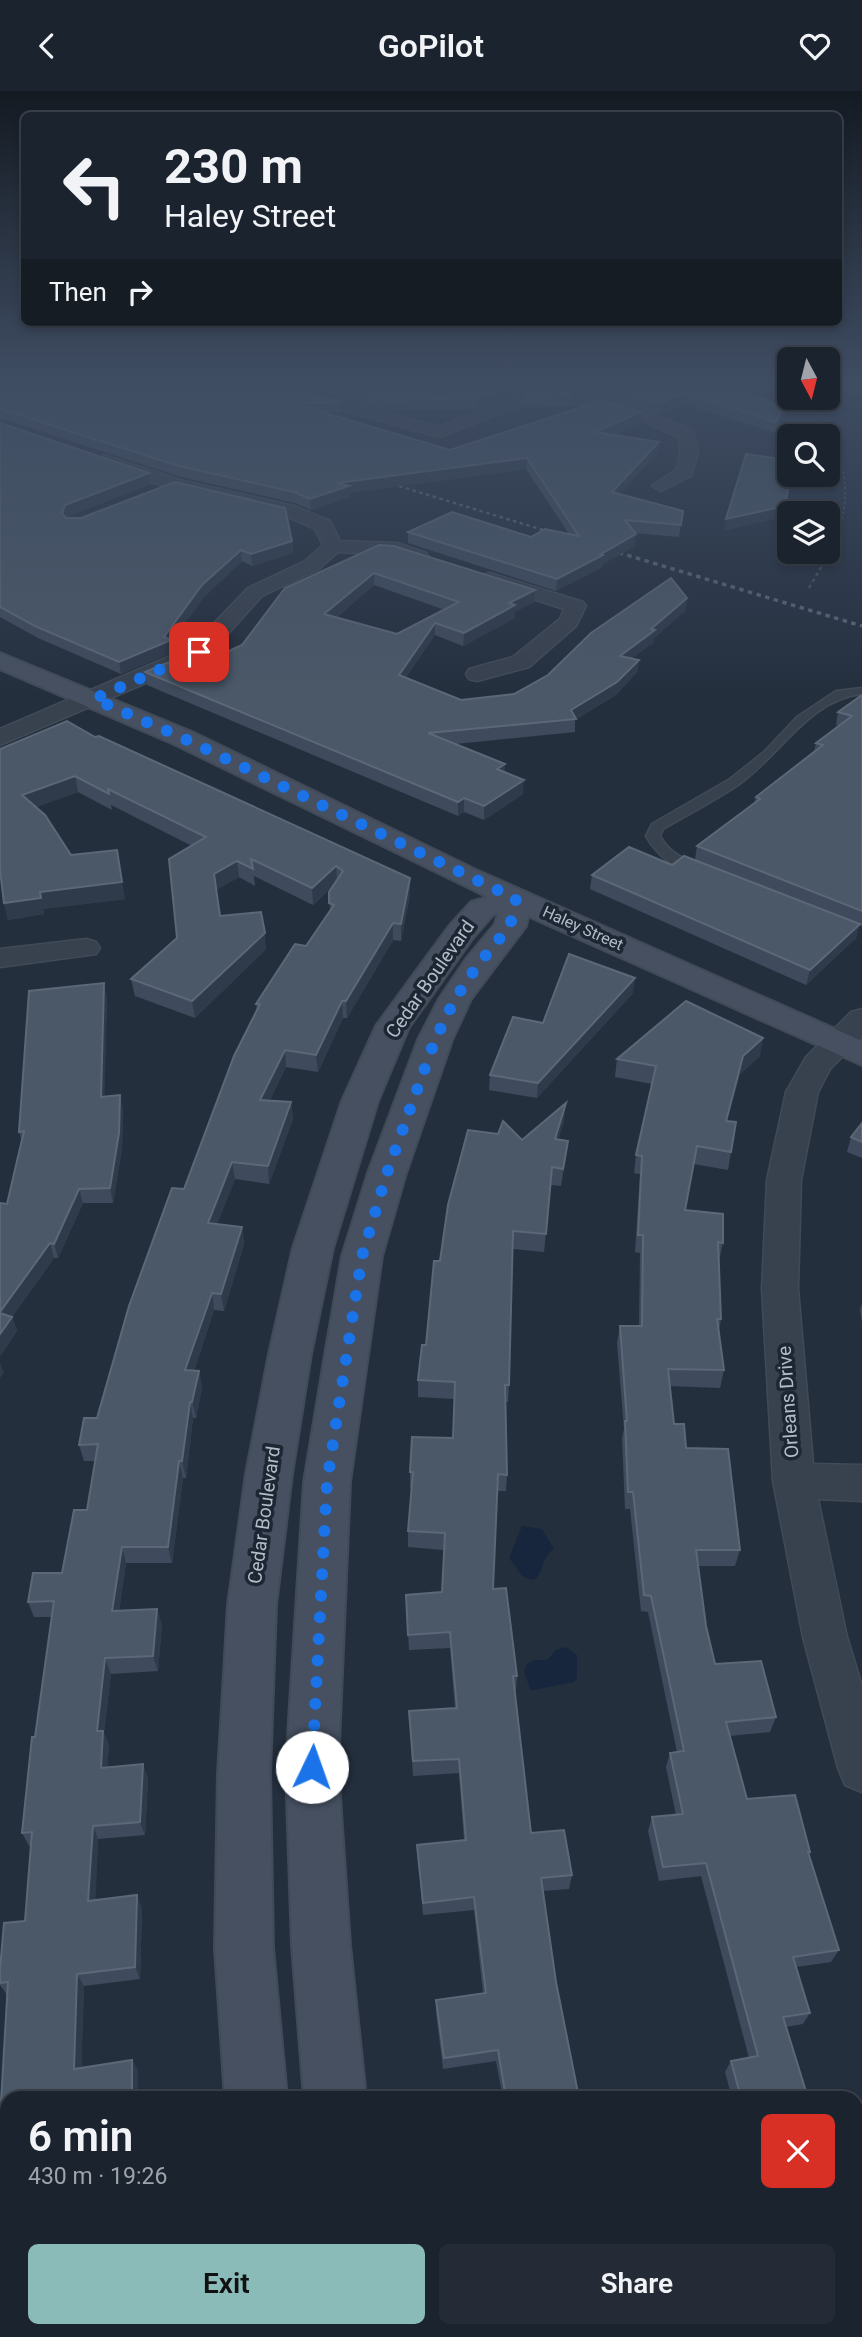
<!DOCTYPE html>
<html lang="en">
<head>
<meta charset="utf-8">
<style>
	body { margin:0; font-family:Roboto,sans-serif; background:#242b36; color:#f1f3f6; height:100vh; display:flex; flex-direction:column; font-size:26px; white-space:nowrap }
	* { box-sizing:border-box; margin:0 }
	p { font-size:23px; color:#a0a4aa }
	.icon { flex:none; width:38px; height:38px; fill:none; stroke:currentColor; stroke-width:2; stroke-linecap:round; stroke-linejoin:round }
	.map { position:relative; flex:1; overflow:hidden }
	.sheet { position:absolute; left:0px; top:2000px; width:863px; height:247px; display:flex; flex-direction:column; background:#1b232e; border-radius:21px 21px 0 0; box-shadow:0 4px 10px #0003,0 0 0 2px #39404a }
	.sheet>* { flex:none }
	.hud { position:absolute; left:21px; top:21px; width:821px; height:214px; border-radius:10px; box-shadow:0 4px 10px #0003,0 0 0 2px #39404a; background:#1b232e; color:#f1f3f6; overflow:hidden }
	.needle { width:46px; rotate:173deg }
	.controls { position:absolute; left:777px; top:256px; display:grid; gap:14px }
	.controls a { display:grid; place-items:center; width:63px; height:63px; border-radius:10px; background:#1b232e; box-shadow:0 4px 10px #0003,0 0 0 2px #39404a; font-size:35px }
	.pin { position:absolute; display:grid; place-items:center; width:60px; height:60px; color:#fff; margin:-30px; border-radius:14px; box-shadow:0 4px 10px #0006 }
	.me { position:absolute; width:77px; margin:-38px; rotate:3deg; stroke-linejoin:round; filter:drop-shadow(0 0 5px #0008) }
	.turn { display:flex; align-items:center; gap:24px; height:147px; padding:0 28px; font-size:32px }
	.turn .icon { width:91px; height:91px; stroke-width:2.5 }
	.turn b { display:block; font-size:49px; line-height:60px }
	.then { display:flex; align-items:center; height:66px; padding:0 28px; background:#0003; gap:14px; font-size:26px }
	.round { display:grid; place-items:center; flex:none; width:74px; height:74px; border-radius:10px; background:#242b36 }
	.overview { display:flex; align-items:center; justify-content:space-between; height:119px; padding:0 28px }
	h1 { font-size:42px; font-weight:600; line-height:52px }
	.action { display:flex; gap:14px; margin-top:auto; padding:14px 28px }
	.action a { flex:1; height:80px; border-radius:10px; background:#8bbbb9; color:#111; font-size:28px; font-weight:600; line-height:80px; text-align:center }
	.action a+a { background:#242b36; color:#f1f3f6 }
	header { display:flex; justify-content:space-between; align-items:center; height:91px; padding:0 28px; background:#1b232e; font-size:32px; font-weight:600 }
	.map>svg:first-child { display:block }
</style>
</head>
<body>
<header><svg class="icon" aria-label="back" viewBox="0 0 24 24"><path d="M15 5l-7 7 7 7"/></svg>GoPilot<svg class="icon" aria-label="heart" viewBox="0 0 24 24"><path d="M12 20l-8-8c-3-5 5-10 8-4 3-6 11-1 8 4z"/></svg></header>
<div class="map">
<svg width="862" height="2246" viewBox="0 0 862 2246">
	<rect width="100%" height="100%" fill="#242f3e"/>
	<g fill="#17263c">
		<path d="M522 1435 542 1438 554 1458C540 1468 545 1481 534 1489L523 1486 509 1467Z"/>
		<polygon points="566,1556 577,1564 577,1587 574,1591 534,1599 530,1598 524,1580 527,1573 535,1569 547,1569 556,1559"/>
	</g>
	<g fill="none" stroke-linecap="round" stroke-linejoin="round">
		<g stroke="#414a57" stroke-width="3">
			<path id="lane" d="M862 597V603C809 608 779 666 738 694 714 710 687 724 663 738L660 745C669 762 684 768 702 775V781C680 785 656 763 646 745L652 733 730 688 764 661 797 626 836 600Z"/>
		</g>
		<g stroke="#414a57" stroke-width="3">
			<g id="street">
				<polygon points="241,290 266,290 439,336 554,290 575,290 558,299 648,320 693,340 698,362 691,385 661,400 652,395 677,378 680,362 679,347 637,327 543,305 440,346 244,293"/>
				<polygon points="828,290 862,292 862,302 828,296"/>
				<polygon points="104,364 180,389 294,415 330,430 340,450 397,452 426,462 429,466 419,472 394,464 338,461 319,478 262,505 207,566 0,654 0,638 191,556 248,497 305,470 323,454 315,438 281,423 169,397 98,373 95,369"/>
				<polygon points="490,482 583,511 586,515 576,535 529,576 477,590 469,588 466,583 469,578 513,566 560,528 564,518 483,492 480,488 483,484"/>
				<polygon points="86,848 96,851 100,857 96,863 0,876 0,858"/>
				<polygon points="862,918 862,946 830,978 818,1001 801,1089 798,1198 813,1373 862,1374 862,1410 818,1408 847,1546 862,1595 862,1701 845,1694 838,1677 803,1546 773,1390 762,1198 767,1089 786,1001 806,966 851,921"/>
			</g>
		</g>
		<g stroke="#414a57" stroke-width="4">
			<g id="secondary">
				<polygon points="0,562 192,641 476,779 862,950 862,974 528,825 526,835 471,908 452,949 406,1082 382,1165 350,1391 338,1677 350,1854 366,2007 304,2007 292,1854 286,1677 304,1391 325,1264 342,1165 368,1082 418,949 439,908 466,868 495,833 498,822 493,824 472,848 409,936 378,1010 333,1157 311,1263 292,1383 276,1514 270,1683 273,1857 287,2007 225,2007 215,1857 218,1683 228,1514 246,1383 269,1263 293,1157 342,1010 376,935 450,834 471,811 488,806 174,653 0,578"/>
				<rect x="244" y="2240" width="68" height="6"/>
				<polygon points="329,2240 397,2240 398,2246 330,2246"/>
			</g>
		</g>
		<path stroke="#3f5557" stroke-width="2" stroke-dasharray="2.5 2.5" stroke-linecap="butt" d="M815 306C840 365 860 397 830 460"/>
		<polyline stroke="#3f5557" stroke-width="2.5" stroke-dasharray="3.5 3.5" stroke-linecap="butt" points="809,497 831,459"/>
		<use href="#lane" fill="#38414e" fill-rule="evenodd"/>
		<use href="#street" fill="#38414e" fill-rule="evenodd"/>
		<use href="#secondary" fill="#465061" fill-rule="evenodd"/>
		<g stroke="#5a6575" stroke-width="2.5" stroke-dasharray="3.5 3.5" stroke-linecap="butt">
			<polyline points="379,389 563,445"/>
			<polyline points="604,457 616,460"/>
		</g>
		<polyline stroke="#5a6575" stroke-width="3.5" stroke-dasharray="4.5 4.5" stroke-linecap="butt" points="610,459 862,535"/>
	</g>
	<g fill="#3f4b5c" fill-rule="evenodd">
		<polygon points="0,290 340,311 340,322 327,322 450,359 641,321 640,331 613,344 658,361 619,403 683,420 679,446 635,442 635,455 603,473 602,476 556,500 408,452 408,441 531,446 569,443 526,378 349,402 350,406 311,419 295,412 181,386 0,327"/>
		<polygon points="275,290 548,290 478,318 390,320"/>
		<polygon points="566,290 783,290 781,298 759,306 781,328 775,342 683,312 660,322 565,298"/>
		<polygon points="573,304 573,315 522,316 522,306"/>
		<polygon points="0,332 149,382 150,393 67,426 66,427 292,450 293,462 252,475 242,470 204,506 171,551 173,561 121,583 38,547 0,526"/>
		<path d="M379 454 534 511 515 521V527L463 555 435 544 406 586 461 609 514 603 686 519 654 547 653 552 632 567 639 569 637 581 616 604 575 629V641L455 653 505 673V681L523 703 484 729 464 721 458 725 147 594 145 581 216 566 242 554ZM374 494 445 519 397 543 336 527Z"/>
		<polygon points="862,604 862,835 859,834 856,847 806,894 590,798 592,784 672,774 759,794 695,769 697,755 754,712 756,706 814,661 816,652 839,635 836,634 838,621"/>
		<polygon points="95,646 410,804 401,850 393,849 347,927 343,927 318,981 286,976 270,1009 291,1011 293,1028 269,1093 235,1088 217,1133 242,1136 244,1153 224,1220 214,1219 194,1280 199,1280 202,1297 196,1327 193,1327 186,1387 183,1387 172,1472 126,1472 119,1520 162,1533 158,1580 111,1583 104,1642 109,1654 107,1677 148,1687 145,1744 98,1748 95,1809 142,1817 140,1888 84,1895 81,1977 132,1969 138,1980 7,2007 7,2069 0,2062 0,2028 7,1904 0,1894 0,1878 25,1830 31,1755 29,1755 22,1742 52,1526 34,1526 28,1511 62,1482 87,1419 95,1370 84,1370 79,1354 97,1327 184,1098 257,920 256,913 306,855 330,820 329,801 332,796 313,814 254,785 255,795 239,786 216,799 220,825 266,858 195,927 135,905 131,888 177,847 192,755 111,714 112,719 78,701 36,716 71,764 125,808 43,818 44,823 8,829 4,812 0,658"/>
		<polygon points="633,902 537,1007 489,999 490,984 543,932"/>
		<polygon points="107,907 104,1005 123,1018 122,1057 113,1112 83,1112 58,1167 54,1167 12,1226 17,1240 0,1265 7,1113 22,1050 19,1041"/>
		<polygon points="760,965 740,983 727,1030 731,1061 728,1079 694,1073 685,1119 723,1152 719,1169 721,1228 719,1239 724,1279 720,1297 669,1295 674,1333 740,1459 735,1475 698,1475 706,1535 715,1573 776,1626 770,1641 730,1645 747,1708 810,1761 809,1764 839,1859 831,1871 796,1876 810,1922 803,1933 786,1936 808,2007 732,2007 725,1981 731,1970 749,1967 701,1785 659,1790 648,1740 652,1726 676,1724 666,1676 670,1662 677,1661 648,1521 641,1520 630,1418 625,1418 622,1347 624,1338 617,1252 620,1235 639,1235 640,1162 635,1161 640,1083 634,1082 636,1064 652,993 615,986 617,968"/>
		<polygon points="564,1030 558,1049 566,1067 561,1095 551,1094 544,1161 513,1158 509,1294 508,1311 506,1311 507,1384 506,1400 497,1400 493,1498 517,1585 516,1600 514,1600 531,1742 572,1784 569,1798 543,1800 556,1891 579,2007 503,2007 496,1970 443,1978 436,1921 436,1909 483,1902 474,1819 423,1824 417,1754 464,1749 459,1682 413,1685 409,1620 455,1617 450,1557 409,1559 406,1504 442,1501 444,1459 408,1456 408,1440 412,1398 410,1397 410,1381 453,1347 454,1308 418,1306 418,1289 426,1254 440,1170 522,1049"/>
		<polygon points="862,1032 862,1067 847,1061 851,1046"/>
		<polygon points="862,1213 862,1232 860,1219"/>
		<polygon points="819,2240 856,2240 862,2246 821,2246"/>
	</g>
	<g fill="#2f3b4b">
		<polygon points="523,290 548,290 478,318 478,307"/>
		<polygon points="778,290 783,290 781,298 746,310 747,300"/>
		<polygon points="684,302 683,312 660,322 661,312"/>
		<polygon points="782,317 781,328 775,342 776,331"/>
		<polygon points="641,321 640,331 594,352 595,341"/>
		<polygon points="659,351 658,361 611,413 612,401"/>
		<polygon points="527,367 526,378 349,402 350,406 311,419 310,408 337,392"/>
		<polygon points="149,382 150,393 67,426 64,433 62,422 65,414"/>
		<polygon points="791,383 783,426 724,440 726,428"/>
		<polygon points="636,443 635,455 603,473 602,476 556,500 557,488"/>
		<polygon points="292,450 293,462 252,475 251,463"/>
		<polygon points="241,459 242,470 204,506 171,551 173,561 121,583 119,571 164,546 202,494"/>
		<polygon points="374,482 374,494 325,536 324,523"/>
		<polygon points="535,499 534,511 515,521 515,527 463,555 464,542 509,512"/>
		<polygon points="687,507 686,519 654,547 653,552 619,577 620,565"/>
		<polygon points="435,532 435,544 399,597 399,584"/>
		<polygon points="639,569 637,581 616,604 575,629 571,619"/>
		<polygon points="505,673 505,686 497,678"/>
		<polygon points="75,685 78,701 26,720 22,704"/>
		<polygon points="524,689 523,703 484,729 484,715"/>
		<polygon points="464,707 464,721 458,725 458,711"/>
		<polygon points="117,759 125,808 43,818 44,823 8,829 4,812 40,801"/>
		<polygon points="237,770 239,786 216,799 214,783"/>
		<polygon points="336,775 337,791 313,814 312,797"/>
		<polygon points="410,787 410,804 401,850 401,833"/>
		<polygon points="393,832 393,849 347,927 346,910"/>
		<polygon points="860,833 856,847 806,894 810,879"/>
		<polygon points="265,842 266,858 195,927 192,910"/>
		<polygon points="635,887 633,902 537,1007 538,992"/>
		<polygon points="104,892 107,907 104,1020 101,1006"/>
		<polygon points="342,910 343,927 318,981 316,964"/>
		<polygon points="763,947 760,965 740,983 722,1047 726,1030 743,965"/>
		<polygon points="285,959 286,976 262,1026 260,1009"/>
		<polygon points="120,1004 123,1018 122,1057 113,1112 110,1097"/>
		<polygon points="291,1011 293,1028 269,1093 268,1075"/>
		<polygon points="566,1012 564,1030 553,1066 555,1048"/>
		<polygon points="568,1050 566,1067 561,1095 563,1078"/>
		<polygon points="232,1071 235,1088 211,1149 208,1132"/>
		<polygon points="79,1098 83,1112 58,1167 54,1153"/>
		<polygon points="242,1136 244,1153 224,1220 221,1203"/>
		<polygon points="50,1152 54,1167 4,1237 0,1225 0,1221"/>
		<polygon points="212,1202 214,1219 189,1296 185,1279"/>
		<polygon points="12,1226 17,1240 0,1265 0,1243"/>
		<polygon points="0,1272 4,1282 0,1287"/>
		<polygon points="199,1280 202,1297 196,1327 192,1311"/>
		<polygon points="190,1311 193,1327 186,1387 182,1370"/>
		<polygon points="179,1370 183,1387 172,1472 168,1456"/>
		<polygon points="122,1456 126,1472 117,1535 112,1520"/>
		<polygon points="157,1518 162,1533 158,1580 153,1565"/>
		<polygon points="105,1567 111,1583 104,1642 109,1654 106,1691 101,1677 97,1640"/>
		<polygon points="143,1673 148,1687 145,1744 140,1731"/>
		<polygon points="93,1735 98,1748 95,1823 88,1810"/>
		<polygon points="137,1804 142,1817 140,1888 135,1876"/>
		<polygon points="77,1883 84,1895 81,1989 74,1978"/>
		<polygon points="132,1969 138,1980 138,2007 132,2007"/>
		<polygon points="72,2240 79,2240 80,2246 72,2246"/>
	</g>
	<g fill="#4b5868" stroke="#5c6777" stroke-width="2" fill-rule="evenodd">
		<polygon points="0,290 258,290 340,311 295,313 450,359 600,310 641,321 595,341 659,351 612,401 683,420 681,434 625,429 636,443 601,463 603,464 557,488 408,441 452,421 531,446 545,438 579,445 527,367 337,392 349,395 310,408 294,401 179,375 0,318"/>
		<polygon points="313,290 523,290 478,307 390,310"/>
		<polygon points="573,290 778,290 747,300 782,317 776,331 684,302 661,312"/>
		<polygon points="544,297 573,304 522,306"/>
		<polygon points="0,332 149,382 65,414 62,422 66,427 81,427 175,391 285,417 292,450 251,463 241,459 202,494 164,546 171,549 119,571 35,535 0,516"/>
		<polygon points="746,363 789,369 789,383 791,383 785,415 726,428"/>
		<path d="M379 454 394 455 535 499 509 512 515 514 464 542 435 532 399 584 461 609 514 603 548 584 591 542 671 487 687 507 651 538 655 539 620 565 639 569 617 591 571 619 576 628 428 642 505 673 497 678 524 689 484 715 464 707 458 711 145 581 198 559 216 566 242 554 285 497ZM374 482 459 511 397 543 324 523Z"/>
		<polygon points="862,604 862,820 697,755 760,708 756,706 823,654 816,652 852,625 838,621"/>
		<polygon points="67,630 95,646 99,645 410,787 401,833 393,832 346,910 342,910 316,964 285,959 260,1009 291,1011 268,1075 232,1071 208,1132 242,1136 221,1203 212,1202 185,1279 199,1280 192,1311 190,1311 182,1370 179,1370 168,1456 122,1456 112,1520 157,1518 153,1565 105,1567 97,1640 103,1640 101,1677 143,1673 140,1731 93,1735 88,1810 137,1804 135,1876 77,1883 74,1978 132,1969 132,2007 7,2007 7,2059 0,2060 0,2028 8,1891 0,1892 0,1878 4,1832 25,1830 32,1741 22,1742 32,1646 35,1646 54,1510 28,1511 33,1482 62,1482 74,1419 87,1419 98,1353 79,1354 84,1327 97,1327 129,1215 172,1097 184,1098 234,965 260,913 256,913 295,853 306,855 334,814 329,812 329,801 343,780 336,775 312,797 251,768 253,778 237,770 214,783 220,825 261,821 265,842 192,910 131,888 177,847 169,768 206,746 108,698 109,703 75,685 22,704 45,724 71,764 117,759 122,791 40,801 41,807 4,812 0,779 0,658"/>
		<polygon points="629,756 672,774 684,765 860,833 810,879 592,784"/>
		<polygon points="569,863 635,887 538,992 490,984 513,926 543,932"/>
		<polygon points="104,892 101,1006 120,1004 119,1042 110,1097 79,1098 54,1153 50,1152 0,1221 0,1112 7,1113 24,1040 19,1041 29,900"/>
		<polygon points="686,910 763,947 743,965 726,1030 736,1031 731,1061 697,1055 685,1119 723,1123 723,1152 718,1151 721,1228 717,1228 724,1279 668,1278 674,1333 684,1333 686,1357 728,1358 740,1459 696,1459 706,1535 715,1573 761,1570 776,1626 726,1631 747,1708 795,1704 810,1761 808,1761 839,1859 793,1866 810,1922 783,1926 808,2007 741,2007 731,1970 758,1965 706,1772 663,1776 652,1726 683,1723 670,1662 684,1660 651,1505 644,1504 633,1401 628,1401 625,1330 627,1330 620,1235 642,1235 643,1144 638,1144 642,1065 636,1064 656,975 617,968"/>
		<polygon points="566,1012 555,1048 568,1050 563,1078 552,1076 546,1143 513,1140 509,1294 505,1294 507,1384 498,1383 493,1498 506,1497 517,1585 513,1585 531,1742 564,1739 572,1784 541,1787 556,1891 579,2007 506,2007 498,1959 444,1967 436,1909 486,1902 474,1806 423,1812 417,1754 466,1749 459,1668 413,1670 409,1620 457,1617 450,1541 408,1544 406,1504 442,1501 445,1442 408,1440 413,1381 410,1381 412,1346 453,1347 455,1291 418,1289 422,1254 426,1254 434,1170 440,1170 448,1114 468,1039 498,1043 503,1030 522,1049"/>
		<polygon points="862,1032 862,1051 851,1046"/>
		<polygon points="0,1222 12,1226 0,1243"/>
		<polygon points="845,2004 846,2007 831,2007"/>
		<polygon points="862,2013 862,2246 831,2246 829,2240 856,2240 856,2014"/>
		<polygon points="7,2130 7,2240 72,2240 72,2246 0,2246 0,2132"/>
		<polygon points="487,2240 630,2240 632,2246 488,2246"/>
		<polygon points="672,2240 688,2240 690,2246 646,2246"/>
	</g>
	<linearGradient id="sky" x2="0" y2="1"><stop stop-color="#141a22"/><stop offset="0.48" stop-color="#3f4d63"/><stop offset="1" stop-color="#3f4d63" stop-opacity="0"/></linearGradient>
	<rect width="862" height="604" fill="url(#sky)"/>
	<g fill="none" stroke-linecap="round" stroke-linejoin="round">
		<polyline stroke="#1a73e8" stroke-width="12" stroke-dasharray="0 21.6" points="199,561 94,608 183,647 516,808 510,835 477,875 455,908 435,949 387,1082 362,1165 327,1391 312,1676"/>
	</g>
	<g text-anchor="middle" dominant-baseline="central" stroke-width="7" stroke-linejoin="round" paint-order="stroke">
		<g font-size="16" fill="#b4bcc9" stroke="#1d2633">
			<text transform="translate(583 837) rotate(24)">Haley Street</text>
		</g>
		<g font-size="19" fill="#b4bcc9" stroke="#1d2633">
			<text transform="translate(430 888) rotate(-55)">Cedar Boulevard</text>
			<text transform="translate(788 1311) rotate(-94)">Orleans Drive</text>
			<text transform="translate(264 1424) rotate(-82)">Cedar Boulevard</text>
		</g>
	</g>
</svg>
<div class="controls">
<a><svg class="needle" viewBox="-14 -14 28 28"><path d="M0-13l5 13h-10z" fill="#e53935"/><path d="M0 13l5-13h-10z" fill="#a0a4aa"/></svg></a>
<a><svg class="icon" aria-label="search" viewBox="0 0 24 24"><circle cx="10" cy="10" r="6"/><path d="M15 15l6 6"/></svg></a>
<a><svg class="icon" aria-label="layers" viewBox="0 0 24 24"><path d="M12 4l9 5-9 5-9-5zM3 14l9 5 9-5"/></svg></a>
</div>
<div class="pin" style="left:199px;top:561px;background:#d93025"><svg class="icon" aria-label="arrive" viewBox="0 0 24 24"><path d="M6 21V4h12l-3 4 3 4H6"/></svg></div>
<svg class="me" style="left:312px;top:1676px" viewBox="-20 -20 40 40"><circle r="19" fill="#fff"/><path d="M0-13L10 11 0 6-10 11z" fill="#1a73e8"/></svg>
<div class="hud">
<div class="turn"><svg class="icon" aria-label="left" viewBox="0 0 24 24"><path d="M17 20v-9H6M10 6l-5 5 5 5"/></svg><div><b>230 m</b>Haley Street</div></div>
<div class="then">Then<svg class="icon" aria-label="right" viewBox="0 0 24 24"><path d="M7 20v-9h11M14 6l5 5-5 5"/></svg></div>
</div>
<section class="sheet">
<div class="overview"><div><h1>6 min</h1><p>430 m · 19:26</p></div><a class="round" style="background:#d93025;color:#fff"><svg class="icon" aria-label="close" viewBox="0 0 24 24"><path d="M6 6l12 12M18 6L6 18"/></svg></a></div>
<div class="action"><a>Exit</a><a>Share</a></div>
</section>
</div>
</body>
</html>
